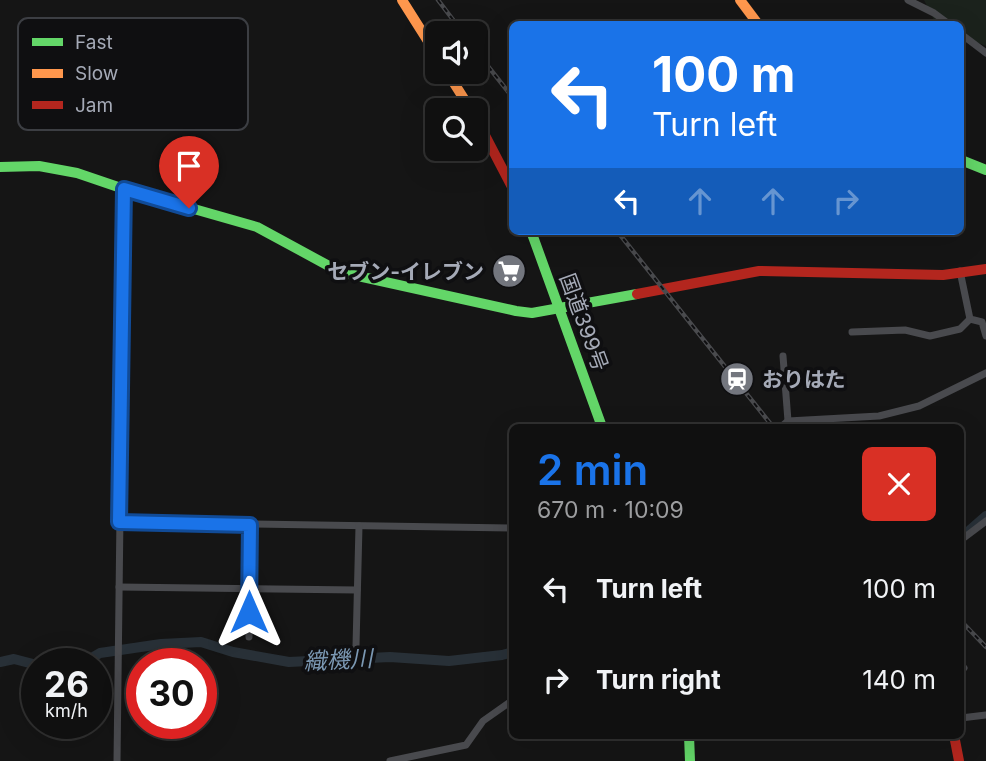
<!DOCTYPE html>
<html lang="en">
<head>
<meta charset="utf-8">
<style>
	body { margin:0; font-family:Inter,"Noto Sans JP",sans-serif; background:#191919; color:#f1f3f6; height:100vh; display:flex; flex-direction:column; font-size:26px; white-space:nowrap }
	* { box-sizing:border-box; margin:0 }
	p { font-size:23px; color:#9c9d9f }
	.icon { flex:none; width:38px; height:38px; fill:none; stroke:currentColor; stroke-width:2; stroke-linecap:round; stroke-linejoin:round }
	.map { position:relative; flex:1; overflow:hidden }
	.drawer { position:absolute; left:509px; top:424px; width:455px; height:315px; display:flex; flex-direction:column; background:#101010; border-radius:10px; box-shadow:0 7px 28px #0002,0 0 0 2px #303030 }
	.drawer>* { flex:none }
	.guide { position:absolute; left:509px; top:21px; width:455px; height:214px; border-radius:10px; box-shadow:0 7px 28px #0002,0 0 0 2px #303030; background:#1a73e8; color:#fff; overflow:hidden }
	.tools { position:absolute; left:425px; top:21px; display:grid; gap:14px }
	.tools a { display:grid; place-items:center; width:63px; height:63px; border-radius:10px; background:#101010; box-shadow:0 7px 28px #0002,0 0 0 2px #303030; font-size:35px }
	.speed { position:absolute; left:21px; top:648px; display:flex; gap:14px; font-size:35px; font-weight:700; text-align:center }
	.speed>* { display:grid; place-content:center; width:91px; height:91px; border-radius:50%; background:#101010; box-shadow:0 7px 28px #0002,0 0 0 2px #303030; line-height:1 }
	.speed small { font-size:18px; font-weight:400 }
	.speed .limit { border:10px solid #d22; background:#fff; color:#111 }
	.pin { position:absolute; display:grid; place-items:center; width:60px; height:60px; color:#fff; margin:-72px -30px; border-radius:50% 50% 50% 0; rotate:-45deg; box-shadow:0 0 7px #0007 }
	.pin .icon { rotate:45deg }
	.me { position:absolute; width:77px; margin:-38px; rotate:0deg; stroke-linejoin:round; filter:drop-shadow(0 0 5px #0008) }
	.turn { display:flex; align-items:center; gap:24px; height:147px; padding:0 28px; font-size:32px }
	.turn .icon { width:91px; height:91px; stroke-width:2.5 }
	.turn b { display:block; font-size:49px; line-height:60px }
	.lanes { display:flex; align-items:center; height:66px; padding:0 28px; background:#0003; justify-content:center; gap:35px; direction:ltr }
	.lanes .off { opacity:.35 }
	.round { display:grid; place-items:center; flex:none; width:74px; height:74px; border-radius:10px; background:#191919 }
	.headline { display:flex; align-items:center; justify-content:space-between; height:119px; padding:0 28px }
	h1 { font-size:42px; font-weight:600; line-height:52px; color:#1a73e8 }
	ul { padding:0; list-style:none }
	li { display:flex; align-items:center; gap:21px; height:91px; padding:0 28px }
	li div { flex:1 }
	li b { display:block; font-size:26px }
	li em { font-style:normal }
	.map>svg:first-child { display:block }
</style>
</head>
<body>
<div class="map">
<svg width="986" height="761" viewBox="0 0 986 761">
	<rect width="100%" height="100%" fill="#151515"/>
	<polygon fill="#1b221c" points="924,0 986,0 986,46 961,36 961,24 936,24"/>
	<g fill="none" stroke-linecap="round" stroke-linejoin="round">
		<g stroke="#283037" stroke-width="10">
			<polyline points="970,530 986,516"/>
			<polyline points="0,662 14,659 37,665"/>
			<polyline points="83,663 100,653 161,644 201,642 233,652 289,662 390,657 449,661 502,655 513,652"/>
		</g>
		<g stroke="#494a4e" stroke-width="7">
			<polyline points="908,0 934,13 949,24"/>
			<polyline points="961,34 986,53"/>
			<polyline points="960,271 970,319 982,322 986,336"/>
			<polyline points="852,332 905,330 930,336 960,329 970,319"/>
			<polyline points="783,356 788,421"/>
			<polyline points="781,427 788,421 879,416 919,406 986,373"/>
			<polyline points="119,522 513,528"/>
			<polyline points="961,540 986,521"/>
			<polyline points="119,587 357,590"/>
			<polyline points="249,637 250,525"/>
			<polyline points="356,646 359,526"/>
			<polyline points="961,671 964,668"/>
			<polyline points="961,718 986,715"/>
			<polyline points="117,761 124,189"/>
			<polyline points="390,761 466,745 483,721 513,700"/>
		</g>
		<g stroke="#63d668" stroke-width="10">
			<polyline points="961,160 986,170"/>
			<polyline points="0,167 39,166 77,173 124,189 257,227 340,272 516,311 532,313 637,294"/>
			<polyline points="531,231 602,427"/>
			<polyline points="689,735 690,761"/>
		</g>
		<g stroke="#ff974d" stroke-width="10">
			<polyline points="402,0 438,57"/>
			<polyline points="740,0 758,24"/>
			<polyline points="447,72 471,110"/>
		</g>
		<g stroke="#b3261e" stroke-width="10">
			<polyline points="476,118 513,189"/>
			<polyline points="637,294 759,271 943,275 986,269"/>
			<polyline points="954,735 959,761"/>
		</g>
		<g stroke="#494a4d" stroke-width="4.5">
			<g id="rail">
				<polyline points="438,0 463,33"/>
				<polyline points="476,51 513,98"/>
				<polyline points="617,231 773,427"/>
				<polyline points="961,621 986,647"/>
			</g>
		</g>
		<use href="#rail" stroke="#0f0f11" stroke-width="2" stroke-dasharray="5" stroke-linecap="butt"/>
	</g>
	<g fill="none" stroke-linecap="round" stroke-linejoin="round">
		<g stroke="#114b97" stroke-width="18">
			<polyline id="route" points="189,208 124,189 119,522 250,525 249,612"/>
		</g>
		<use href="#route" stroke="#1a73e8" stroke-width="12"/>
	</g>
	<defs>
		<g id="supermarket-disc" transform="scale(1.75)"><circle r="9.5" fill="#73767e" stroke="#0f0f11"/><path d="M-6-5.5h2.5l.6 2H6L4.5 2H-2.5L-4.4-4H-6ZM-1.5 3.2a1.3 1.3 0 1 0 .1 0ZM3 3.2a1.3 1.3 0 1 0 .1 0Z" fill="#fff"/></g>
		<g id="station-disc" transform="scale(1.75)"><circle r="9.5" fill="#73767e" stroke="#0f0f11"/><path d="M-3-6H3Q5-6 5-4V2Q5 4 3 4L4.5 6H3L1.5 4h-3L-3 6H-4.5L-3 4Q-5 4-5 2V-4Q-5-6-3-6ZM-3.5-4v3h7v-3ZM-3.5 1v1.5H-2V1ZM2 1v1.5H3.5V1Z" fill="#fff"/></g>
	</defs>
	<g fill-rule="evenodd">
		<use href="#supermarket-disc" x="509" y="271"/>
		<use href="#station-disc" x="737" y="379"/>
	</g>
	<g text-anchor="middle" dominant-baseline="central" stroke-width="7" stroke-linejoin="round" paint-order="stroke">
		<g font-size="21" font-weight="bold" fill="#a5aab7" stroke="#0f0f11" text-anchor="end">
			<text x="484" y="271">セブン-イレブン</text>
			<text x="762" y="379" text-anchor="start">おりはた</text>
		</g>
		<g font-size="21" fill="#a5aab7" stroke="#0f0f11">
			<text transform="translate(584 322) rotate(70)">国道399号</text>
		</g>
		<g font-size="23" font-style="italic" fill="#7b98b3" stroke="#0f0f11">
			<text transform="translate(338 660) rotate(-3)">織機川</text>
		</g>
	</g>
	<rect x="18" y="18" width="230" height="112" rx="10" fill="#0f0f11" stroke="#3c3e43" stroke-width="2"/>
	<rect x="32" y="38" width="31" height="8" fill="#63d668"/>
	<rect x="32" y="69" width="31" height="9" fill="#ff974d"/>
	<rect x="32" y="101" width="31" height="8" fill="#b3261e"/>
	<g font-size="19" fill="#a5aab7">
		<text x="75" y="49">Fast</text>
		<text x="75" y="80">Slow</text>
		<text x="75" y="112">Jam</text>
	</g>
</svg>
<div class="tools">
<a><svg class="icon" aria-label="sound" viewBox="0 0 24 24"><path d="M4 9h4l5-4v14l-5-4H4zM17 9q2 3 0 6"/></svg></a>
<a><svg class="icon" aria-label="search" viewBox="0 0 24 24"><circle cx="10" cy="10" r="6"/><path d="M15 15l6 6"/></svg></a>
</div>
<div class="speed"><div>26<small>km/h</small></div><div class="limit">30</div></div>
<div class="pin" style="left:189px;top:208px;background:#d93025"><svg class="icon" aria-label="arrive" viewBox="0 0 24 24"><path d="M6 21V4h12l-3 4 3 4H6"/></svg></div>
<svg class="me" style="left:249px;top:612px" viewBox="-20 -20 40 40"><path d="M0-17L14 15 0 8-14 15z" fill="#1a73e8" stroke="#fff" stroke-width="4"/></svg>
<div class="guide">
<div class="turn"><svg class="icon" aria-label="left" viewBox="0 0 24 24"><path d="M17 20v-9H6M10 6l-5 5 5 5"/></svg><div><b>100 m</b>Turn left</div></div>
<div class="lanes"><svg class="icon" aria-label="left" viewBox="0 0 24 24"><path d="M17 20v-9H6M10 6l-5 5 5 5"/></svg><svg class="icon off" aria-label="ahead" viewBox="0 0 24 24"><path d="M12 20V5M6 11l6-6 6 6"/></svg><svg class="icon off" aria-label="ahead" viewBox="0 0 24 24"><path d="M12 20V5M6 11l6-6 6 6"/></svg><svg class="icon off" aria-label="right" viewBox="0 0 24 24"><path d="M7 20v-9h11M14 6l5 5-5 5"/></svg></div>
</div>
<section class="drawer">
<div class="headline"><div><h1>2 min</h1><p>670 m · 10:09</p></div><a class="round" style="background:#d93025;color:#fff"><svg class="icon" aria-label="close" viewBox="0 0 24 24"><path d="M6 6l12 12M18 6L6 18"/></svg></a></div>
<ul>
<li><svg class="icon" aria-label="left" viewBox="0 0 24 24"><path d="M17 20v-9H6M10 6l-5 5 5 5"/></svg><div><b>Turn left</b></div><em>100 m</em></li>
<li><svg class="icon" aria-label="right" viewBox="0 0 24 24"><path d="M7 20v-9h11M14 6l5 5-5 5"/></svg><div><b>Turn right</b></div><em>140 m</em></li>
</ul>
</section>
</div>
</body>
</html>
